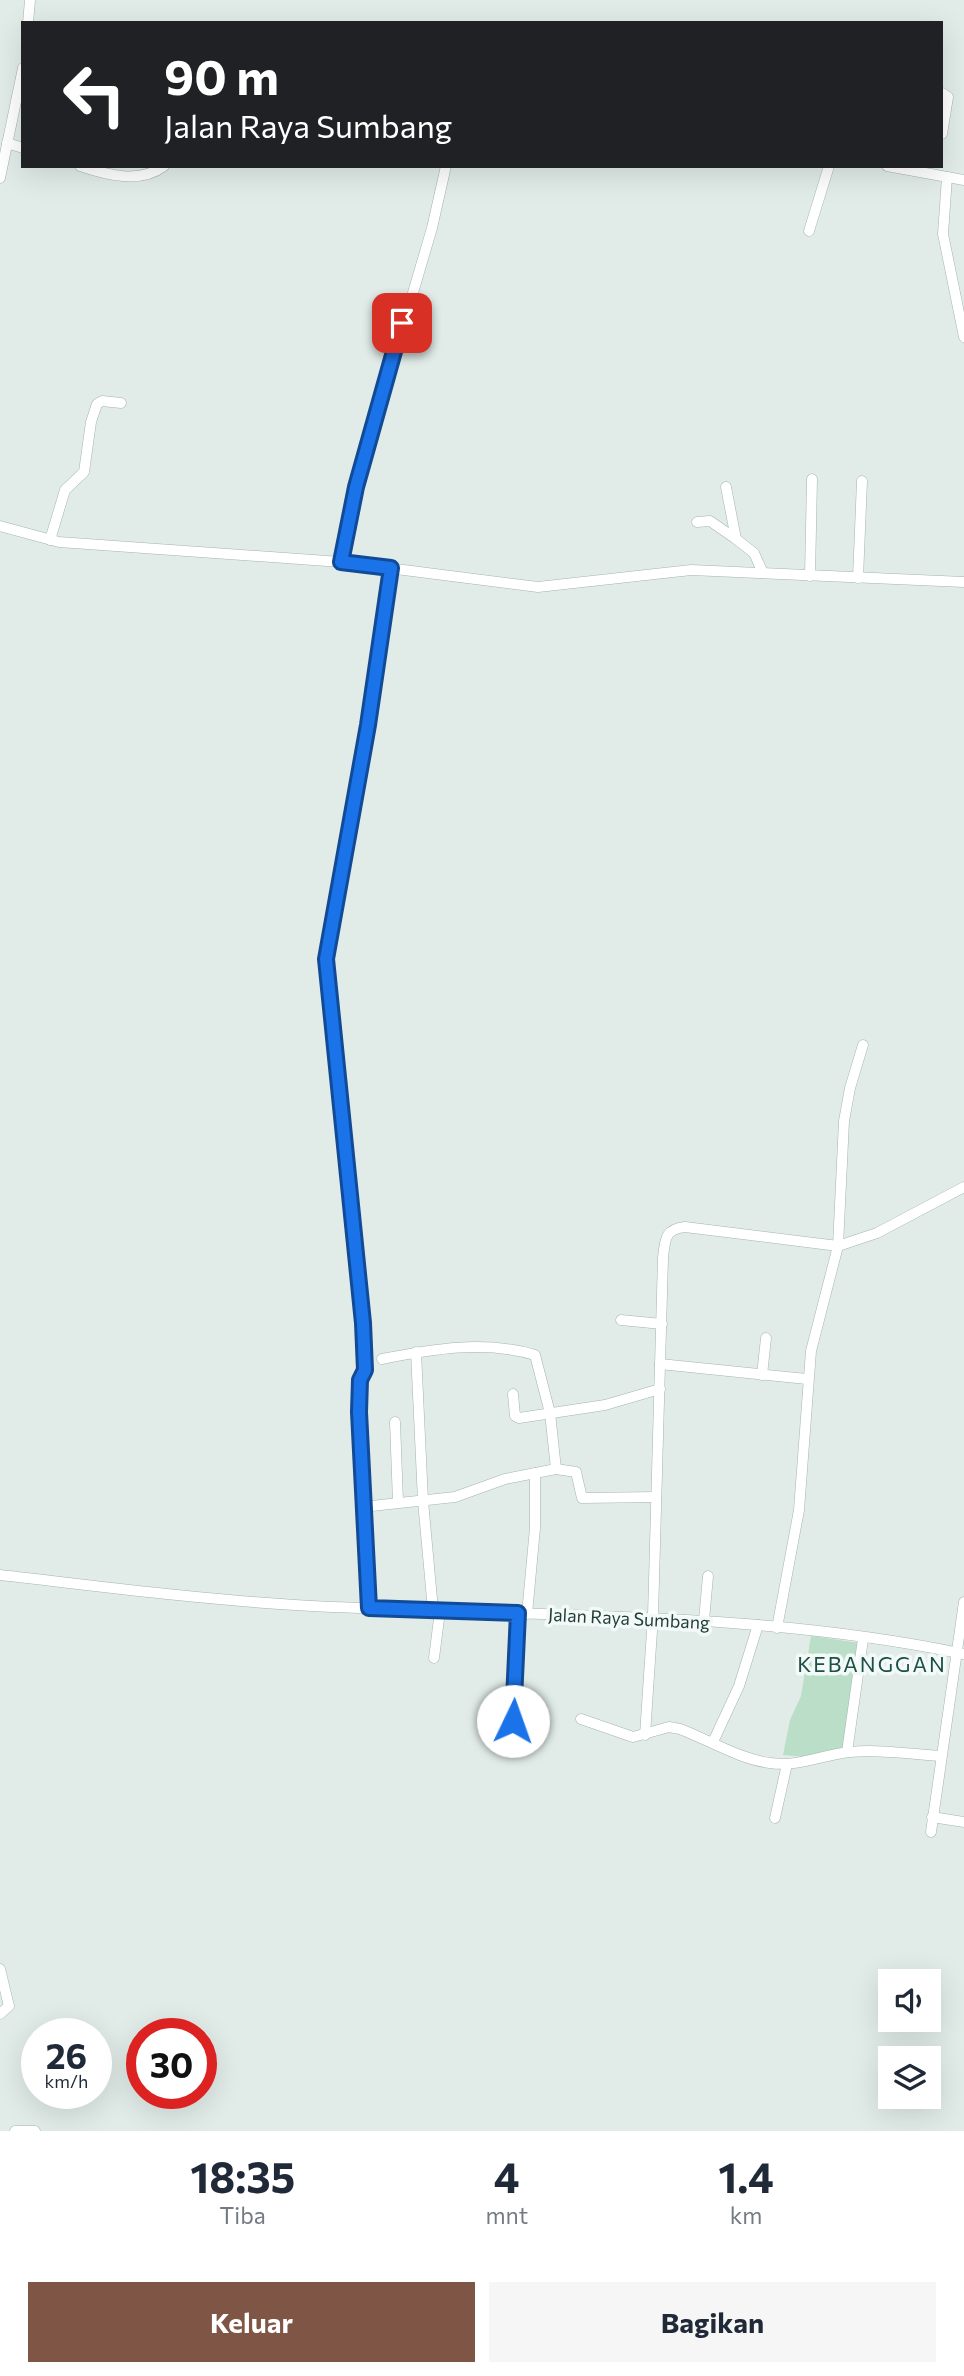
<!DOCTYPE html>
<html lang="id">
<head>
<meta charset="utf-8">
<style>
	body { margin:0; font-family:Commissioner,sans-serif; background:#f6f6f7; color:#1f2937; height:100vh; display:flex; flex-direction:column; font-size:26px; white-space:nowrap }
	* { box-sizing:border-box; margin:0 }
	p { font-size:23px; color:#747a83 }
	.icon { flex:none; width:38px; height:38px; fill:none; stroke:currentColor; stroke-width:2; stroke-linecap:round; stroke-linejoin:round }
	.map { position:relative; height:2131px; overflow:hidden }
	.sheet { display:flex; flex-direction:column; background:#fff; flex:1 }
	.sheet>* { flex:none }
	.hud { position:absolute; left:21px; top:21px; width:922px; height:147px; border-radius:0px; box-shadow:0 7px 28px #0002; background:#202124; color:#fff; overflow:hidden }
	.tools { position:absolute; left:878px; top:1969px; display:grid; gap:14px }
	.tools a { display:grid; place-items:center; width:63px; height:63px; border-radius:0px; background:#fff; box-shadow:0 7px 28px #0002; font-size:35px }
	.speed { position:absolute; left:21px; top:2018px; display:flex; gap:14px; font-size:35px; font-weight:700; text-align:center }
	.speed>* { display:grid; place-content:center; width:91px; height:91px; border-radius:50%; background:#fff; box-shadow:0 7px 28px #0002; line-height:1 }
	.speed small { font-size:18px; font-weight:400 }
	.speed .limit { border:10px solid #d22; background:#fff; color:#111 }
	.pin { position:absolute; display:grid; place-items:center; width:60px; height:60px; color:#fff; margin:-30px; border-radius:14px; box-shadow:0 4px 10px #0006 }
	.me { position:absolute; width:77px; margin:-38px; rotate:3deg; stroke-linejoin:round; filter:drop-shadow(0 0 5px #0008) }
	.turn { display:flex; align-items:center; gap:24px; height:147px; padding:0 28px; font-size:32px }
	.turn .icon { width:91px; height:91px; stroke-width:2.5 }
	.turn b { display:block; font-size:49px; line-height:60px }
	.eta { display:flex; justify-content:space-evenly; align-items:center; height:119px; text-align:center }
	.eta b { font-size:42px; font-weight:700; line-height:49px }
	.action { display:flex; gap:14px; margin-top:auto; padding:14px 28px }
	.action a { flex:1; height:80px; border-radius:0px; background:#7f5645; color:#fff; font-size:28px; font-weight:700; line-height:80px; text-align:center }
	.action a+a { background:#f6f6f7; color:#1f2937 }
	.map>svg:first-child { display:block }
</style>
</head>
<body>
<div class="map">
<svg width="964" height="2131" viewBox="0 0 964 2131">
	<rect width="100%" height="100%" fill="#e1ece8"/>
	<polygon fill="#badec7" points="811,1636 860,1643 843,1749 807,1757 783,1755 790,1720 801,1696"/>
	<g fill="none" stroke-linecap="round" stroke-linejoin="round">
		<g stroke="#a4b4b0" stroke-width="11">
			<g id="minor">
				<polyline points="28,23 30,0"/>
				<polyline points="942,93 948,97 942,134"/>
				<polyline points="7,143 23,148"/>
				<path d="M80 166C107 175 140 184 164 166"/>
				<polyline points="887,166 964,180"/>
				<polyline points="947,177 943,234 964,337"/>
				<polyline points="0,178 23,68"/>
				<polyline points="809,231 829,166"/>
				<polyline points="726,487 736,539 754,553 763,573"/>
				<polyline points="697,522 710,521 736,539"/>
				<polyline points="0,526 59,542 341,562 538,587 691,570 964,582"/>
				<polyline points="50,540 65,490 84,472 91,422 97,404 102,401 121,403"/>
				<polyline points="341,562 356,487 432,228 446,166"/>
				<polyline points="810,576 812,479"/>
				<polyline points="858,578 862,481"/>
				<polyline points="621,1320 662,1324"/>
				<polyline points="416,1352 423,1501 433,1610"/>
				<path d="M382 1359C432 1349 485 1340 535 1355L550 1413 556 1469"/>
				<polyline points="660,1364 807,1379"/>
				<polyline points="762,1375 766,1338"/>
				<polyline points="513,1394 515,1416 519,1418 605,1405 660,1389"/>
				<polyline points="395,1422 398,1502"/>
				<polyline points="362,1507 455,1497 505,1479 556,1469 576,1472 582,1498 656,1497"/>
				<path d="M0 1575C98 1586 196 1599 295 1605 518 1618 744 1608 964 1654"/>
				<polyline points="369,1608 359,1412 360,1380 365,1370 363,1323 326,959 368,725 391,568"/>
				<polyline points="527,1614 535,1528 535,1473"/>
				<polyline points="704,1620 708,1576"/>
				<polyline points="777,1628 799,1510 811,1351 838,1246 844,1121 850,1088 863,1045"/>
				<polyline points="434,1658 440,1611"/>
				<path d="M581 1719 633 1737 669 1727 680 1729C709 1740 739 1759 770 1763 799 1767 821 1755 850 1752 879 1749 911 1754 941 1756"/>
				<polyline points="487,1720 513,1721 518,1613"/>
				<path d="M645 1735 653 1616 663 1258C665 1239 665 1229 685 1227L838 1246 877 1233 964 1187"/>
				<polyline points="713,1742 739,1686 758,1625"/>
				<polyline points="847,1752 863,1639"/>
				<polyline points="932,1817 964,1822"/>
				<polyline points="775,1818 787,1764"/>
				<polyline points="931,1832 964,1602"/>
				<polyline points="0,1969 9,2006 0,2014"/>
				<polyline points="15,2131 35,2131"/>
			</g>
		</g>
		<use href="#minor" stroke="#fff" stroke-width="10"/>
	</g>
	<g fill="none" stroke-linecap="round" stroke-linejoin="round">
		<g stroke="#114b97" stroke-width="18">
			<polyline id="route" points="402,323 356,487 341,562 391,568 368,725 326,959 363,1323 365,1370 360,1380 359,1412 369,1608 518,1613 513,1721"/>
		</g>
		<use href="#route" stroke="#1a73e8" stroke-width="12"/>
	</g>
	<g text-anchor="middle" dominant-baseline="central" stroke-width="7" stroke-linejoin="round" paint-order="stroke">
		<g font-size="18" fill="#213d39" stroke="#f2f9f6">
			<text transform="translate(629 1618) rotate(3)">Jalan Raya Sumbang</text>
		</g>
		<g font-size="21" letter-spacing="2" fill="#1d5049" stroke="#f2f9f6">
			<text x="872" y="1663">KEBANGGAN</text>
		</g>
	</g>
</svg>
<div class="tools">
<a><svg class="icon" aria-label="sound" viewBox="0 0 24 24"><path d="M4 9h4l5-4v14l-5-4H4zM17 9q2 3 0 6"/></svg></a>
<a><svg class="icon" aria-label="layers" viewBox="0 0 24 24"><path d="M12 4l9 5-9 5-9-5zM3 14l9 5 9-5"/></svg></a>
</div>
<div class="speed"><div>26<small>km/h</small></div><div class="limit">30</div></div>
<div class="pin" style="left:402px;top:323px;background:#d93025"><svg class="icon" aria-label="arrive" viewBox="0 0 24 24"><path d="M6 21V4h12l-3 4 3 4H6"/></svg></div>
<svg class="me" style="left:513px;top:1721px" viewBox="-20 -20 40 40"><circle r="19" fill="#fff"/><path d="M0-13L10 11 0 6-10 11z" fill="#1a73e8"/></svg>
<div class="hud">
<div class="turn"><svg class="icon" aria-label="left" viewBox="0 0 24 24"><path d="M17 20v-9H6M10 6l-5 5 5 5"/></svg><div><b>90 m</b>Jalan Raya Sumbang</div></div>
</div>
</div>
<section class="sheet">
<div class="eta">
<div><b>18:35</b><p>Tiba</p></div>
<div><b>4</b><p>mnt</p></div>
<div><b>1.4</b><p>km</p></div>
</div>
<div class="action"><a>Keluar</a><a>Bagikan</a></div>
</section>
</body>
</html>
